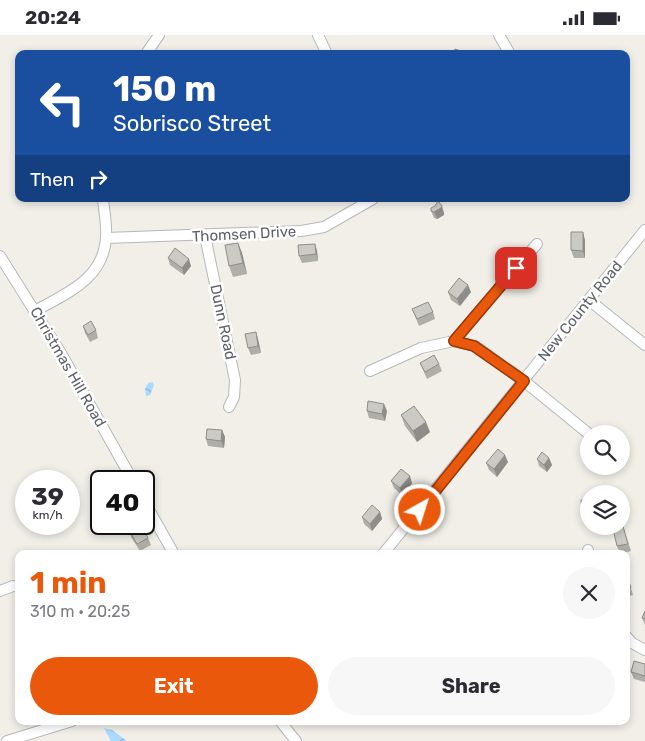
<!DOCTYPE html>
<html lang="en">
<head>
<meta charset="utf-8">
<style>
	body { margin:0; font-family:Rubik,sans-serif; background:#f7f7f7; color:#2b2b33; height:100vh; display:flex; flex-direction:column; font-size:19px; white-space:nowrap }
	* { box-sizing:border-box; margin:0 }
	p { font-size:16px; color:#7c7c81 }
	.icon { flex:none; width:28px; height:28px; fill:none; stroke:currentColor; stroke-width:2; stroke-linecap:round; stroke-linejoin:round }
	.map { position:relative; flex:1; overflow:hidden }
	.panel { position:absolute; left:15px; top:515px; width:615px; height:175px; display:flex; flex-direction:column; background:#fff; border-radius:10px; box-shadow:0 2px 8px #0003 }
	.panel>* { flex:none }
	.hud { position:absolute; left:15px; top:15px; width:615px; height:152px; border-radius:10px; box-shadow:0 2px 8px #0003; background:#1a4fa0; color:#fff; overflow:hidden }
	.tools { position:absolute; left:580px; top:390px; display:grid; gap:10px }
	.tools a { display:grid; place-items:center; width:50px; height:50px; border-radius:50%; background:#fff; box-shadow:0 2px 8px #0003; font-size:25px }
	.speed { position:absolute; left:15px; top:435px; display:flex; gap:10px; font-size:25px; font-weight:700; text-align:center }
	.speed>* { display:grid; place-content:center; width:65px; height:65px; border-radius:50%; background:#fff; box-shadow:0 2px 8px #0003; line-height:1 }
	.speed small { font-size:12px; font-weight:400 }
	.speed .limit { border:2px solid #111; border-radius:8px; background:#fff; color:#111 }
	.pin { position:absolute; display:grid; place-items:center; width:42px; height:42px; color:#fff; margin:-21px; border-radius:10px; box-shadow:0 2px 8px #0006 }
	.me { position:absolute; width:55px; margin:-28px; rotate:39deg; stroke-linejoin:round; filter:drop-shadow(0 0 4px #0008) }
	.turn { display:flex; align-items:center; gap:18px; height:105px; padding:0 15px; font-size:22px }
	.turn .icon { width:65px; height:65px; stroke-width:2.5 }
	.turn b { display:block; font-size:35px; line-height:42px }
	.then { display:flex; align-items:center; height:48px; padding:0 15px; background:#0003; gap:10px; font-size:19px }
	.round { display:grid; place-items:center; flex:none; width:52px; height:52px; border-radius:26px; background:#f7f7f7 }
	.head { display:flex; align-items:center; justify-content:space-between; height:85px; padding:0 15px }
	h1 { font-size:30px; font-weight:700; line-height:38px; color:#ea580c }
	.primary-button { display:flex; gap:10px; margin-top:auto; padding:10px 15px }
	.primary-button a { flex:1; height:58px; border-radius:30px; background:#ea580c; color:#fff; font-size:20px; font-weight:700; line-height:58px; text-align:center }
	.primary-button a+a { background:#f7f7f7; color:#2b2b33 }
	.status { display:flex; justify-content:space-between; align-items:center; height:35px; padding:0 25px; background:#fff; direction:ltr }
	.status svg { height:14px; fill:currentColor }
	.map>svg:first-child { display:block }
</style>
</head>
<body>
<div class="status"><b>20:24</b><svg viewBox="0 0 49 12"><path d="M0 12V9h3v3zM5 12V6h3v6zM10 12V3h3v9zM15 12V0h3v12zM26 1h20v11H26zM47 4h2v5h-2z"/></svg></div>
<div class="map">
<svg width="645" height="706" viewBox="0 0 645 706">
	<defs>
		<pattern id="water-waves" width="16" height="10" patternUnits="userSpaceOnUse" patternTransform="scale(1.25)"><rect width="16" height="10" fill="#aadaff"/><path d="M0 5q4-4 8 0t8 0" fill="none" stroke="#8eb4d2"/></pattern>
	</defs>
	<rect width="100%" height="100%" fill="#f1efe8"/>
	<g fill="url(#water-waves)">
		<polygon points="152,347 154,350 150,360 146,361 145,354 148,348"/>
		<polygon points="104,693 112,695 127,706 111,706"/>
	</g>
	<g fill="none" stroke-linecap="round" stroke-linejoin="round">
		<g stroke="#b5b8bc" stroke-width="12">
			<g id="minor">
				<polyline points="318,0 327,19"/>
				<polyline points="499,0 510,19"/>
				<polyline points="146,19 159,0"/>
				<polyline points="205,201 235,345 234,362 229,372"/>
				<polyline points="106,203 301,196 324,192 373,164"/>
				<polyline points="0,221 62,320 133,446"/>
				<polyline points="589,265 645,310"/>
				<path d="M35 276C67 258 104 244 106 202 107 190 104 176 103 164"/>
				<polyline points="454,306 537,209"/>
				<polyline points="370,336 421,313 454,306 475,311 524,346 589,399"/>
				<polyline points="144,466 174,519"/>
				<polyline points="588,515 588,519"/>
				<polyline points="383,519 645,195"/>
				<polyline points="0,556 13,551"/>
				<polyline points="626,601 632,608 645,615"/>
				<polyline points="280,686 296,706"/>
				<polyline points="7,706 72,686"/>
			</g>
		</g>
		<use href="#minor" stroke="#fff" stroke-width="10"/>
	</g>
	<g fill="#afaea9">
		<polygon points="431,176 444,178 444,180 437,184 434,183"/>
		<polygon points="585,205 585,223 574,223 571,215"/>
		<polygon points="238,208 242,218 247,239 233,242 229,231"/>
		<polygon points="315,209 317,216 318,226 302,228 299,221"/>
		<polygon points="168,223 191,231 184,240 170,230"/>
		<polygon points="448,257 471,257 460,271 451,265"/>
		<polygon points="412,274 433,277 435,284 419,291"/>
		<polygon points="83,291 96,295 98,303 90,307 85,298"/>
		<polygon points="256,297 258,304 261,318 251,320 248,313"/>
		<polygon points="420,328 439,329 442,336 427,344"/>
		<polygon points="367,376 387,376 385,386 369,383"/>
		<polygon points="401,380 430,397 417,407 405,391"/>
		<polygon points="222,395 225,402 224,413 208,411 206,404"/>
		<polygon points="549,423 552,430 547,437 539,431 537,424"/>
		<polygon points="508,427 497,442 489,435 486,428"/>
		<polygon points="391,446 412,448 403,461 394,453"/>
		<polygon points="589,464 589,482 584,482 582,475"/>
		<polygon points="380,477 382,484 372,496 364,489 362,482"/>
		<polygon points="623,491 631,516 620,519 617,511"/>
		<polygon points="129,495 148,503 151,510 140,516 131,502"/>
		<polygon points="626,537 633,560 626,562"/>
		<polygon points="645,576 645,590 642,583"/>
		<polygon points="645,629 645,647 634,644 631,637"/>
	</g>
	<g fill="#8f8d8a">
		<polygon points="442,171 444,178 444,180 437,184 434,177"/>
		<polygon points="583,197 585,205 585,223 583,216"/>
		<polygon points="238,208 242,218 247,239 243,228"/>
		<polygon points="315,209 317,216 318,226 316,219"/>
		<polygon points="189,224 191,231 184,240 182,233"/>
		<polygon points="468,250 471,257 460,271 457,264"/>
		<polygon points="256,297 258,304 261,318 258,311"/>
		<polygon points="384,369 387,376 385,386 382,379"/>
		<polygon points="426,387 430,397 417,407 413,396"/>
		<polygon points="222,395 225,402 224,413 221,406"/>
		<polygon points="505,420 508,427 497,442 494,434"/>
		<polygon points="549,423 552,430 547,437 544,430"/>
		<polygon points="410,441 412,448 403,461 400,453"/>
		<polygon points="380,477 382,484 372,496 370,489"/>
	</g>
	<g fill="#cccac5" stroke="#8f8d8a">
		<polygon points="455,14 461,16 462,19 453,19 453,18"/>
		<polygon points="438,166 442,171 441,173 434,177 431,176 431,173 435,171"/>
		<polygon points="571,197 583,197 583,216 571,215"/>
		<polygon points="238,208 243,228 229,231 225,210"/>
		<polygon points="315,209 316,219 299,221 298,210"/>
		<polygon points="175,213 189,224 182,233 168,223"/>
		<polygon points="459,243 468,250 457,264 448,257"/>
		<polygon points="428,267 433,277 417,284 412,274"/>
		<polygon points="91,286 96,295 88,300 83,291"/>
		<polygon points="256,297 258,311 248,313 245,299"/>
		<polygon points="434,320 439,329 425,337 420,328"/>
		<polygon points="368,366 384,369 382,379 367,376"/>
		<polygon points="414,371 426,387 413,396 401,380"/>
		<polygon points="207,394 222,395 221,406 206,404"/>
		<polygon points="498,414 505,420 494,434 486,428"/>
		<polygon points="542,417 549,423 544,430 537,424"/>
		<polygon points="401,434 410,441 400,453 391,446"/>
		<polygon points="589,464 589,475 582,475 581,465"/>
		<polygon points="372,470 380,477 370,489 362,482"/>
		<polygon points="138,490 142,499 145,497 148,503 137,509 129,495"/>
		<polygon points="623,491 628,509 617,511 613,494"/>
		<polygon points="626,537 631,553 626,554"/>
		<polygon points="645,576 645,584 642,583"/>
		<polygon points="634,626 645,629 645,641 631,637"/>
	</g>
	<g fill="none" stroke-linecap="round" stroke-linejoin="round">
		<g stroke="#983908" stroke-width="12">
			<polyline id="route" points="420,475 524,346 474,311 454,306 516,233"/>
		</g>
		<use href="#route" stroke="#ea580c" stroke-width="9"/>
	</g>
	<g text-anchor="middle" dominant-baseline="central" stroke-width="5" stroke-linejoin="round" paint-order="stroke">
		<g font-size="15" fill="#5f6368" stroke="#fff">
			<text transform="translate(244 199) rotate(-3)">Thomsen Drive</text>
			<text transform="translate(580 276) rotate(-51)">New County Road</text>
			<text transform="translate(223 287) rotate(78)">Dunn Road</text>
			<text transform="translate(68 332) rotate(60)">Christmas Hill Road</text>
		</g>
	</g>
</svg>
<div class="tools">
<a><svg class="icon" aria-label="search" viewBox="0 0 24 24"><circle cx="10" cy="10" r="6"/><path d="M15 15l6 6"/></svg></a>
<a><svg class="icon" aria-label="layers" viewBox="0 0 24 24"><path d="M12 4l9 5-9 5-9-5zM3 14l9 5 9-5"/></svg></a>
</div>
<div class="speed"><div>39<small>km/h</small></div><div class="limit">40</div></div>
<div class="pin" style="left:516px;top:233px;background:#d93025"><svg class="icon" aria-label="arrive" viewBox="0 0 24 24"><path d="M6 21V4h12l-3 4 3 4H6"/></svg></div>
<svg class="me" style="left:420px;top:475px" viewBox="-20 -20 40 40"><circle r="17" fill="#ea580c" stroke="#fff" stroke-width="3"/><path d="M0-11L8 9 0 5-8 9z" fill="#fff"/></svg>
<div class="hud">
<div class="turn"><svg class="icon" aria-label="left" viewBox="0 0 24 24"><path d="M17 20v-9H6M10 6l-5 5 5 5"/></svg><div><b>150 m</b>Sobrisco Street</div></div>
<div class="then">Then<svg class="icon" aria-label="right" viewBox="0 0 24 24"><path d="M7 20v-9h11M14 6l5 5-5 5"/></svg></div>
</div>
<section class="panel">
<div class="head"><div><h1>1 min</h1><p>310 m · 20:25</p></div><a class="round"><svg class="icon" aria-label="close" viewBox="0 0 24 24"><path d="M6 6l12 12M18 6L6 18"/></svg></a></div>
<div class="primary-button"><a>Exit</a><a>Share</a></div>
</section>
</div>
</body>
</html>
